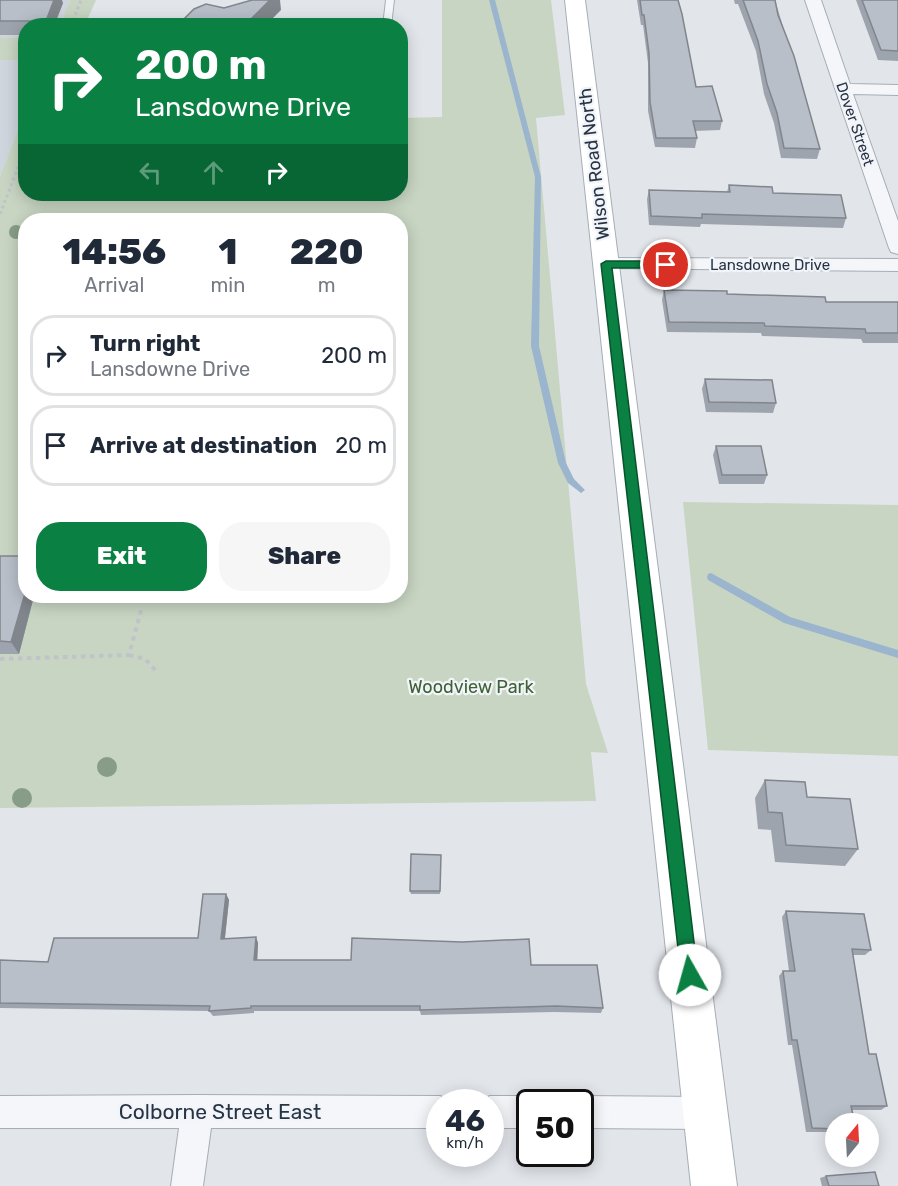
<!DOCTYPE html>
<html lang="en">
<head>
<meta charset="utf-8">
<style>
	body { margin:0; font-family:Rubik,sans-serif; background:#f6f6f7; color:#1f2937; height:100vh; display:flex; flex-direction:column; font-size:22px; white-space:nowrap }
	* { box-sizing:border-box; margin:0 }
	p { font-size:20px; color:#747a83 }
	.icon { flex:none; width:33px; height:33px; fill:none; stroke:currentColor; stroke-width:2; stroke-linecap:round; stroke-linejoin:round }
	.map { position:relative; flex:1; overflow:hidden }
	.details { position:absolute; left:18px; top:213px; width:390px; height:390px; display:flex; flex-direction:column; background:#fff; border-radius:24px; box-shadow:0 3px 15px #0003 }
	.details>* { flex:none }
	.hud { position:absolute; left:18px; top:18px; width:390px; height:183px; border-radius:24px; box-shadow:0 3px 15px #0003; background:#0b8043; color:#fff; overflow:hidden }
	.needle { width:39px; rotate:18deg }
	.fabs { position:absolute; left:825px; top:1113px; display:grid; gap:12px }
	.fabs a { display:grid; place-items:center; width:54px; height:54px; border-radius:50%; background:#fff; box-shadow:0 3px 15px #0003; font-size:30px }
	.speed { position:absolute; left:426px; top:1089px; display:flex; gap:12px; font-size:30px; font-weight:700; text-align:center }
	.speed>* { display:grid; place-content:center; width:78px; height:78px; border-radius:50%; background:#fff; box-shadow:0 3px 15px #0003; line-height:1 }
	.speed small { font-size:15px; font-weight:400 }
	.speed .limit { border:3px solid #111; border-radius:9px; background:#fff; color:#111 }
	.pin { position:absolute; display:grid; place-items:center; width:51px; height:51px; color:#fff; margin:-26px; border:3px solid #fff; border-radius:50%; box-shadow:0 2px 6px #0007 }
	.me { position:absolute; width:66px; margin:-33px; rotate:353deg; stroke-linejoin:round; filter:drop-shadow(0 0 4px #0008) }
	.turn { display:flex; align-items:center; gap:21px; height:126px; padding:0 18px; font-size:27px }
	.turn .icon { width:78px; height:78px; stroke-width:2.5 }
	.turn b { display:block; font-size:42px; line-height:51px }
	.lanes { display:flex; align-items:center; height:57px; padding:0 18px; background:#0003; justify-content:center; gap:30px; direction:ltr }
	.lanes .off { opacity:.35 }
	.eta { display:flex; justify-content:space-evenly; align-items:center; height:102px; text-align:center }
	.eta b { font-size:36px; font-weight:800; line-height:42px }
	.action { display:flex; gap:12px; margin-top:auto; padding:12px 18px }
	.action a { flex:1; height:69px; border-radius:24px; background:#0b8043; color:#fff; font-size:24px; font-weight:800; line-height:69px; text-align:center }
	.action a+a { background:#f6f6f7; color:#1f2937 }
	ul { padding:0; list-style:none }
	li { display:flex; align-items:center; gap:18px; height:81px; margin:0 12px 9px; padding:0 6px; border:3px solid #e0e1e3; border-radius:24px }
	li div { flex:1 }
	li b { display:block; font-size:22px }
	li em { font-style:normal }
	.map>svg:first-child { display:block }
</style>
</head>
<body>
<div class="map">
<svg width="898" height="1186" viewBox="0 0 898 1186">
	<rect width="100%" height="100%" fill="#e2e6eb"/>
	<polygon fill="#cfd5dd" points="0,0 70,0 60,25 26,26 25,112 0,176"/>
	<g fill="#c8d5c2" fill-rule="evenodd">
		<polygon points="70,0 96,0 85,25 60,25"/>
		<path d="M442 0H551L565 115 536 118 586 684 608 753 591 752 596 801 0 808V176L25 112 26 194H400L401 118 442 117ZM26 220H400V596H26Z"/>
		<rect x="0" y="38" width="25" height="22"/>
		<polygon points="683,502 898,505 898,756 708,750"/>
	</g>
	<g fill="none" stroke-linecap="round" stroke-linejoin="round">
		<g fill="#9ab5cd" fill-rule="evenodd">
			<polygon points="489,0 495,0 541,177 539,346 566,463 574,479 585,490 581,493 568,483 558,463 531,346 535,177"/>
			<polygon points="711,573 790,617 898,650 898,658 784,623 708,580 707,577 708,574"/>
		</g>
		<g stroke="#a6adb6" stroke-width="2">
			<polygon id="lane" points="386,0 394,0 391,26 383,26"/>
		</g>
		<g stroke="#a6adb6" stroke-width="2">
			<g id="street">
				<polygon points="805,0 821,0 850,84 898,85 898,95 853,94 898,221 898,254 891,252 889,248"/>
				<polygon points="606,258 898,259 898,271 599,268 596,264 599,260"/>
				<polygon points="197,1095 440,1096 452,1102 440,1102 440,1128 211,1128 203,1186 171,1186 179,1128 0,1128 0,1096"/>
				<polygon points="490,1096 530,1096 542,1102 530,1102 530,1128 490,1128 490,1102 478,1102"/>
				<polygon points="580,1096 706,1097 717,1102 722,1113 717,1124 706,1129 580,1128 580,1102 568,1102"/>
			</g>
		</g>
		<g stroke="#a6adb6" stroke-width="2">
			<polygon id="secondary" points="565,0 585,0 737,1186 691,1186"/>
		</g>
		<g stroke="#c0c3ca" stroke-width="3" stroke-dasharray="3 3" stroke-linecap="butt">
			<polyline points="71,26 81,0"/>
			<polyline points="0,214 26,147"/>
		</g>
		<g stroke="#c0c3ca" stroke-width="4" stroke-dasharray="4.5 4.5" stroke-linecap="butt">
			<polyline points="129,655 145,659 157,672"/>
			<polyline points="0,659 129,655 142,607"/>
		</g>
		<use href="#lane" fill="#f5f6f9" fill-rule="evenodd"/>
		<use href="#street" fill="#f5f6f9" fill-rule="evenodd"/>
		<use href="#secondary" fill="#fff" fill-rule="evenodd"/>
	</g>
	<g fill="#889d87">
		<circle cx="16" cy="232" r="7"/>
		<circle cx="107" cy="767" r="10"/>
		<circle cx="22" cy="798" r="10"/>
	</g>
	<g fill="#9ea4ad">
		<polygon points="0,0 63,3 54,26 26,26 26,35 0,35"/>
		<polygon points="637,0 678,0 696,87 722,121 720,130 695,131 697,138 695,148 655,147 648,111 648,63 643,25 641,25"/>
		<polygon points="734,0 775,0 820,149 817,159 781,158 774,123 764,94 756,51 738,4 735,4"/>
		<polygon points="856,0 898,0 898,61 878,60"/>
		<polygon points="729,185 846,218 843,228 701,224 700,227 649,225 647,199 649,190 727,192"/>
		<polygon points="664,290 826,302 898,302 898,343 863,343 861,339 762,336 761,333 667,332 662,300"/>
		<polygon points="705,379 776,403 773,413 706,412 702,389"/>
		<polygon points="716,446 767,475 764,484 719,484 713,455"/>
		<polygon points="0,556 26,596 34,596 19,654 0,654"/>
		<polygon points="765,780 807,797 858,849 845,866 775,862 771,830 758,829 755,798"/>
		<polygon points="441,855 440,894 411,894 410,891"/>
		<polygon points="226,894 229,900 225,939 256,937 258,943 257,960 531,965 603,1008 601,1013 554,1012 421,1015 420,1011 254,1011 254,1013 213,1016 209,1011 0,1008 0,960 48,962 198,938"/>
		<polygon points="786,911 871,950 865,955 853,955 869,1054 887,1106 881,1110 852,1110 836,1124 836,1132 806,1132 792,1045 788,1045 779,976 783,971 789,971 782,917"/>
		<polygon points="826,1176 879,1186 822,1186 820,1178"/>
	</g>
	<g fill="#81868d">
		<polygon points="54,0 62,0 63,3 54,26 47,26 46,21"/>
		<polygon points="270,0 280,0 281,10 265,26 244,26"/>
		<polygon points="26,590 26,596 34,596 19,654 11,642"/>
		<polygon points="226,894 229,900 224,945 221,939"/>
		<polygon points="256,937 258,943 257,966 254,960"/>
	</g>
	<g fill="#b8bfc9" stroke="#81868d" stroke-width="1.5">
		<polygon points="0,0 54,0 46,21 0,21"/>
		<polygon points="252,0 270,0 244,26 177,26 194,9 206,4 224,8"/>
		<polygon points="640,0 678,0 682,14 696,87 712,86 722,121 693,121 697,138 656,138 650,102 649,53 644,15 642,15"/>
		<polygon points="743,0 775,0 778,15 794,56 820,149 784,148 777,113 767,84 758,41"/>
		<polygon points="862,0 898,0 898,51 881,50"/>
		<polygon points="729,185 772,187 773,193 841,195 846,218 702,214 702,218 651,216 649,190 730,192"/>
		<polygon points="664,290 727,291 727,294 825,297 826,302 898,302 898,333 866,333 865,329 765,326 764,323 669,322"/>
		<polygon points="705,379 772,380 776,403 709,402"/>
		<polygon points="716,446 761,446 767,475 722,475"/>
		<polygon points="0,556 26,556 26,590 11,642 0,641"/>
		<polygon points="765,780 805,782 807,797 850,799 858,849 786,845 782,813 768,812"/>
		<polygon points="411,854 441,855 440,891 410,891"/>
		<polygon points="203,894 226,894 221,939 256,937 254,960 351,960 352,938 462,942 529,939 531,965 597,965 603,1008 556,1006 420,1010 420,1006 251,1006 251,1008 209,1011 210,1006 0,1003 0,960 48,962 54,938 198,938"/>
		<polygon points="786,911 864,914 871,950 852,949 869,1054 876,1054 887,1106 851,1106 855,1124 836,1124 836,1129 812,1128 797,1040 792,1040 783,971 795,971"/>
		<polygon points="875,1172 879,1186 829,1186 826,1176"/>
	</g>
	<polygon fill="#0b8043" stroke="#07532c" stroke-width="1.5" points="606,261 666,261 672,265 666,268 612,268 698,975 696,981 690,984 684,981 681,975 601,264"/>
	<g text-anchor="middle" dominant-baseline="central" stroke-width="4.5" stroke-linejoin="round" paint-order="stroke">
		<g font-size="15" fill="#283344" stroke="#f1f4f8">
			<text transform="translate(855 124) rotate(71)">Dover Street</text>
			<text x="770" y="265">Lansdowne Drive</text>
		</g>
		<g font-size="18" fill="#283344" stroke="#f1f4f8">
			<text transform="translate(594 164) rotate(-97)">Wilson Road North</text>
		</g>
		<g font-size="18" fill="#3e6135" stroke="#f1f4f8">
			<text x="471" y="687">Woodview Park</text>
		</g>
		<g font-size="21" fill="#283344" stroke="#f1f4f8">
			<text x="220" y="1111">Colborne Street East</text>
		</g>
	</g>
</svg>
<div class="fabs">
<a><svg class="needle" viewBox="-14 -14 28 28"><path d="M0-13l5 13h-10z" fill="#e53935"/><path d="M0 13l5-13h-10z" fill="#747a83"/></svg></a>
</div>
<div class="speed"><div>46<small>km/h</small></div><div class="limit">50</div></div>
<div class="pin" style="left:666px;top:265px;background:#d93025"><svg class="icon" aria-label="arrive" viewBox="0 0 24 24"><path d="M6 21V4h12l-3 4 3 4H6"/></svg></div>
<svg class="me" style="left:690px;top:975px" viewBox="-20 -20 40 40"><circle r="19" fill="#fff"/><path d="M0-13L10 11 0 6-10 11z" fill="#0b8043"/></svg>
<div class="hud">
<div class="turn"><svg class="icon" aria-label="right" viewBox="0 0 24 24"><path d="M7 20v-9h11M14 6l5 5-5 5"/></svg><div><b>200 m</b>Lansdowne Drive</div></div>
<div class="lanes"><svg class="icon off" aria-label="left" viewBox="0 0 24 24"><path d="M17 20v-9H6M10 6l-5 5 5 5"/></svg><svg class="icon off" aria-label="ahead" viewBox="0 0 24 24"><path d="M12 20V5M6 11l6-6 6 6"/></svg><svg class="icon" aria-label="right" viewBox="0 0 24 24"><path d="M7 20v-9h11M14 6l5 5-5 5"/></svg></div>
</div>
<section class="details">
<div class="eta">
<div><b>14:56</b><p>Arrival</p></div>
<div><b>1</b><p>min</p></div>
<div><b>220</b><p>m</p></div>
</div>
<ul>
<li><svg class="icon" aria-label="right" viewBox="0 0 24 24"><path d="M7 20v-9h11M14 6l5 5-5 5"/></svg><div><b>Turn right</b><p>Lansdowne Drive</p></div><em>200 m</em></li>
<li><svg class="icon" aria-label="arrive" viewBox="0 0 24 24"><path d="M6 21V4h12l-3 4 3 4H6"/></svg><div><b>Arrive at destination</b></div><em>20 m</em></li>
</ul>
<div class="action"><a>Exit</a><a>Share</a></div>
</section>
</div>
</body>
</html>
